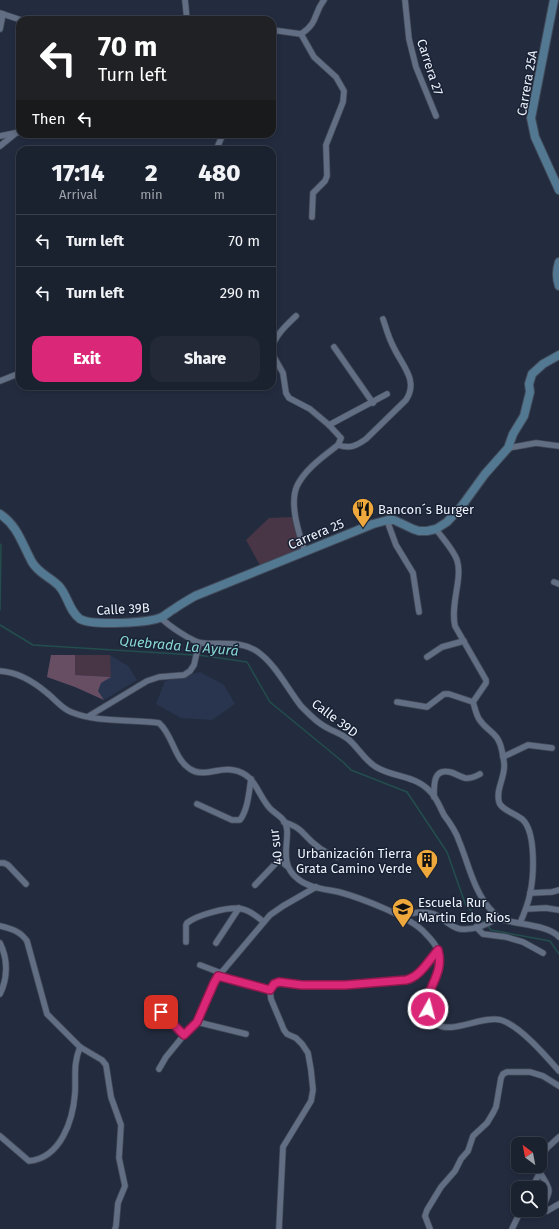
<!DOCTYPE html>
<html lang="en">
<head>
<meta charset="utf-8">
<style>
	body { margin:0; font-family:"Fira Sans",sans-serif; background:#232937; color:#f1f3f6; height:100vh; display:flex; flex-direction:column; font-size:15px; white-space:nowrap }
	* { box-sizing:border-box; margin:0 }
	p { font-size:13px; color:#9fa3aa }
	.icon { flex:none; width:22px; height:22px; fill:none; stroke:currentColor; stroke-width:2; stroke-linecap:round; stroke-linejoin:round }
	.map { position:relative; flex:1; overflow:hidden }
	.details { position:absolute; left:16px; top:146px; width:260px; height:244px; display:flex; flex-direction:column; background:#1a212f; border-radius:12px; box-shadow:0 2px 6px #0003,0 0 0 1px #383e4b }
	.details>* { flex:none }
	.banner { position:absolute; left:16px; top:16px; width:260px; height:122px; border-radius:12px; box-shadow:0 2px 6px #0003,0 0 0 1px #383e4b; background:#202124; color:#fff; overflow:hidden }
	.needle { width:26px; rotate:328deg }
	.fabs { position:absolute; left:511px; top:1137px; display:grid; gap:8px }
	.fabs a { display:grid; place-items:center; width:36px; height:36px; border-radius:8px; background:#1a212f; box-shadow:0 2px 6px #0003,0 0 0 1px #383e4b; font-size:20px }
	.pin { position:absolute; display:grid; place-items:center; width:34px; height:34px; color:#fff; margin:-17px; border-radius:8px; box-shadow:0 2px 6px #0006 }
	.me { position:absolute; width:44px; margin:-22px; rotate:7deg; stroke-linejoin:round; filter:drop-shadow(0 0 3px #0008) }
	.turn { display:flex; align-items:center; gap:14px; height:84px; padding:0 16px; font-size:18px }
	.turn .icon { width:52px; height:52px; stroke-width:2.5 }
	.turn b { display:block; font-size:28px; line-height:34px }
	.then { display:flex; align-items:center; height:38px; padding:0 16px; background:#0003; gap:8px; font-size:15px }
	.eta { display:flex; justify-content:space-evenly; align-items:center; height:68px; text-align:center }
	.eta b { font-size:24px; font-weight:800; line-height:28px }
	.cta { display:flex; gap:8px; margin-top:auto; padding:8px 16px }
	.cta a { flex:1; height:46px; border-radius:12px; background:#db2777; color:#fff; font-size:16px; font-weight:800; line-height:46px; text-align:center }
	.cta a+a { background:#232937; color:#f1f3f6 }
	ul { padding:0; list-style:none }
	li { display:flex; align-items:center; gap:12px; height:52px; padding:0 16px; border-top:1px solid #383e4b }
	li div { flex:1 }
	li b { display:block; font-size:15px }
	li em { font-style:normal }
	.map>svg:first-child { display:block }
</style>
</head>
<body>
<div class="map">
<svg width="559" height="1229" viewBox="0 0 559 1229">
	<rect width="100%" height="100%" fill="#232c3f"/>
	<g fill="#29354e">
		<polygon points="51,655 110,655 128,666 137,680 104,700 75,687 47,677"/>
		<polygon points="200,672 224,685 235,704 212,720 181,718 156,704 165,681"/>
	</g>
	<g fill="#483546">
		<polygon points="293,517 301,551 261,567 246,540 269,518"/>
		<polygon points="75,655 110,655 111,677 75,675"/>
	</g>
	<polygon fill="#674e63" points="51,655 75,655 75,675 111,677 101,683 98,691 104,700 75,687 47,677"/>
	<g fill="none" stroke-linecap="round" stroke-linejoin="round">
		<g stroke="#234e4d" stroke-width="1.5">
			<polyline points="0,544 1,545 0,610"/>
			<polyline points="0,625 33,645 194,655"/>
			<polyline points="198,655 247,662 270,702 343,762 351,770 407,792 447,852 466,906 484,923"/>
			<polyline points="487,925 491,930 550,941 559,954"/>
		</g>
		<g stroke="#424a59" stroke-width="7">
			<g id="street">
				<polyline points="185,0 187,20"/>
				<polyline points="405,0 409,39 416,67 436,116"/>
				<polyline points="0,13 21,20"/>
				<polyline points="157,20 187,18 201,20"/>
				<polyline points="0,29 3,14"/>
				<path d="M272 30 301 34C319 22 313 14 324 0"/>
				<polyline points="301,34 314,57 336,77 344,91 343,102 326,145 327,176 325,181 313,193 312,217"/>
				<polyline points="0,136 20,132"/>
				<polyline points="0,146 16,133"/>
				<polyline points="216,150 223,134"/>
				<polyline points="334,347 373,403"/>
				<path d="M272 348 274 357 283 373 286 393 289 398 310 409 329 425 341 438 338 445C324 456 305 469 297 486 289 504 299 534 305 552"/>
				<path d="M272 348C275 335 287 325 296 316"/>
				<polyline points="0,381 20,373"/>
				<polyline points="329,425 387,394"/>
				<path d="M338 445C350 449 356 446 366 439L406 400C419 381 402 365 394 348 389 339 386 328 383 319"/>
				<polyline points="508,448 536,443 559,446"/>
				<polyline points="388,520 389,526 396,545 413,573 419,612"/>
				<path d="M436 529C443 539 453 549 457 560 463 578 450 604 455 626L486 680V683L473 702C475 708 476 714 479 719 488 733 498 731 502 751 503 757 505 763 504 769 503 781 496 790 499 802 501 810 517 814 523 820 536 833 534 876 530 894 528 904 524 914 520 923"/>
				<polyline points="554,582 559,584"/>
				<path d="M161 618C168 625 192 642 202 643 220 645 241 640 258 652 276 665 287 688 301 706 308 713 315 721 324 726 332 731 340 733 348 739 358 747 364 760 376 767 396 779 418 774 434 796 438 802 441 809 444 815 450 823 456 831 459 841 469 865 473 889 490 909 493 912 496 916 499 918 514 925 548 924 559 937"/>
				<polyline points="427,657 442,647 464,641"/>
				<path d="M0 671C17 672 34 682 47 693 55 699 61 708 71 712 98 723 131 719 159 723 173 735 174 759 190 769 203 778 219 767 233 770 255 774 256 791 268 806 272 812 280 815 284 821 294 834 275 862 298 879 309 888 325 889 339 892 361 898 411 917 425 933 430 938 436 944 438 951 446 972 428 984 427 1001 427 1006 430 1011 432 1016 433 1018 435 1022 437 1024 450 1035 483 1015 501 1020 520 1026 545 1055 559 1071"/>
				<polyline points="397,702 427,707 444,694 449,694 473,702"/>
				<polyline points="89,716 147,681 159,677 184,675 190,671 194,665 199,643"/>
				<polyline points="503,757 528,745 552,748"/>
				<path d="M434 797C434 785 433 768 450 772 455 773 460 777 465 778 471 779 476 776 480 774"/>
				<path d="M197 804 232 820H240C248 809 249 792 251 779"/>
				<path d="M284 822C305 829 302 835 317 846 322 851 330 854 337 857"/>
				<polyline points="0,863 4,863 8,865 26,884"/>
				<polyline points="255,885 277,862 282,862 288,867"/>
				<polyline points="530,893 552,892 559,890"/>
				<polyline points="526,909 546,908 559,910"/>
				<path d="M401 917C416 911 431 909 444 920 449 924 454 928 460 929 473 931 488 924 498 918"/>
				<path d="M0 926C12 929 20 931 27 941L47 1014 80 1047"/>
				<polyline points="476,927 483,934 506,937 523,942 543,953"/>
				<path d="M186 942V925L187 923C197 915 229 906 242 909 250 910 257 917 264 922"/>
				<path d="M0 943C8 959 8 978 0 994"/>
				<polyline points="216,943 239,908"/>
				<polyline points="200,965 221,973 220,974"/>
				<polyline points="221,973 270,915 283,906 316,887"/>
				<polyline points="161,1012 184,1035"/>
				<polyline points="197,1022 246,1034"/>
				<polyline points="159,1069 166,1057 184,1035 197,1022 214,983 218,976 270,990"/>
				<path d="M0 1136 29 1161C61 1158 73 1120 75 1093 76 1075 73 1065 80 1047L102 1060 106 1065 111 1097 121 1125 119 1158 125 1186 118 1203 116 1226 115 1229"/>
				<path d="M540 1172C549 1190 553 1187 543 1206V1208L547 1211 559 1204"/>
				<polyline points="532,1188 540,1172 542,1156 547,1148 559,1137"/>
				<polyline points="279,1229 283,1147 311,1101 313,1090 311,1070 308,1053 302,1044 296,1038 287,1034 284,1030 271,999 270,990 274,984 279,982 302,985 345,985 406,980 416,976 438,949"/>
				<polyline points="430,1229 425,1216 427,1210 441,1187 455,1171 461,1159 468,1151 473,1136 487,1123 493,1113 496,1107 501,1078 503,1074 507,1072 530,1072 543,1076 559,1086"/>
				<polyline points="512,1229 521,1210"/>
			</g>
		</g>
		<g stroke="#424a59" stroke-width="10">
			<g id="secondary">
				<polyline points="554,0 531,118 535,137 559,190"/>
				<path d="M559 262C556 271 556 277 559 286"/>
				<path d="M0 514C18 526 22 544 32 562 38 573 50 577 59 586 68 596 69 611 80 619 92 626 150 623 162 617 166 615 170 611 174 609 181 604 188 600 195 596L373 524 388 520H394L413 529 419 531H427L436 529 447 522 461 507 485 474 508 448 513 434 524 416 530 392 529 384 532 374 543 364 559 355"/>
			</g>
		</g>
		<use href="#street" stroke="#626e83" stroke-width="5.5"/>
		<use href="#secondary" stroke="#527892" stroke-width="8"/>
	</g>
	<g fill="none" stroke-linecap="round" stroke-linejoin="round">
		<g stroke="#8e194d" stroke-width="10">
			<path id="route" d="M161 1012 184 1035 197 1022 214 983 218 976 270 990 274 984 279 982 302 985H345L406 980C420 977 429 960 438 950 445 976 424 988 428 1009"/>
		</g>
		<use href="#route" stroke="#db2777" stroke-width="7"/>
	</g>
	<defs>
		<g id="restaurant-pin" transform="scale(1.15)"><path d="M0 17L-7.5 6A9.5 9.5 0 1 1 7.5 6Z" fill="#eea83c" stroke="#192234"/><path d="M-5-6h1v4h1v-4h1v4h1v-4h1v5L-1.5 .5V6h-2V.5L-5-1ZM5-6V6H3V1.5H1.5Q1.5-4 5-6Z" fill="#111"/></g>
		<g id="building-pin" transform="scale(1.15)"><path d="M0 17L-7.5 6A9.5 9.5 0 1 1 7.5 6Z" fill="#eea83c" stroke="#192234"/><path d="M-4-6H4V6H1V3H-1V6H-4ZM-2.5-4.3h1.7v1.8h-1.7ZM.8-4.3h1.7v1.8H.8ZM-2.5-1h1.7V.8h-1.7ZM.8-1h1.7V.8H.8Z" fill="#111"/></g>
		<g id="school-pin" transform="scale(1.15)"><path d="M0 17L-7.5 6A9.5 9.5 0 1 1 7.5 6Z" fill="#eea83c" stroke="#192234"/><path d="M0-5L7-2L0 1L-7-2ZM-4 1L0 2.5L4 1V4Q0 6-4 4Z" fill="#111"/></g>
	</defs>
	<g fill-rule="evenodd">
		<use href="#restaurant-pin" x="363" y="509"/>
		<use href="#building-pin" x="427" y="860"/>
		<use href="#school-pin" x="403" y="909"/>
	</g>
	<g text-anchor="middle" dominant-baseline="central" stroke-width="3" stroke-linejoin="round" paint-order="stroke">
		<g font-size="13" fill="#eef3fd" stroke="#192234">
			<text transform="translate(430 67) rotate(72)">Carrera 27</text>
			<text transform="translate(527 83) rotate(-80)">Carrera 25A</text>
			<text transform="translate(316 534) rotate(-23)">Carrera 25</text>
			<text transform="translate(123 609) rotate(-3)">Calle 39B</text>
			<text transform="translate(335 718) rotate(37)">Calle 39D</text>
			<text transform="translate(276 847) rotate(-97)">40 sur</text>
		</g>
		<g font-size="13" fill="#eef3fd" stroke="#192234" text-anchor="start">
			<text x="378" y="509">Bancon´s Burger</text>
			<text x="412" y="853" text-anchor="end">Urbanización Tierra<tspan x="412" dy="15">Grata Camino Verde</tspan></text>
			<text x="418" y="902">Escuela Rur<tspan x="418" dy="15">Martin Edo Rios</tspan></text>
		</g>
		<g font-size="14" font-style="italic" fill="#88d7d6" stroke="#192234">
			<text transform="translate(179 646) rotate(5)">Quebrada La Ayurá</text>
		</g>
	</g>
</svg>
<div class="fabs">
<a><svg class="needle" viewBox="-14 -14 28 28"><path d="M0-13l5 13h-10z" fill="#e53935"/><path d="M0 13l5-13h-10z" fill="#9fa3aa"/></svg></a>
<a><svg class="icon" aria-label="search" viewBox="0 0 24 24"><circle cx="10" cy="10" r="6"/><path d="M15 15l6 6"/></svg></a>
</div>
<div class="pin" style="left:161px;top:1012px;background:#d93025"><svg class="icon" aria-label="arrive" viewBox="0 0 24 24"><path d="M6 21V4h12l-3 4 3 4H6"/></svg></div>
<svg class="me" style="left:428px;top:1009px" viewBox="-20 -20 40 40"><circle r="17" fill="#db2777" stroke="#fff" stroke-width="3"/><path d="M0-11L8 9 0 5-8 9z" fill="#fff"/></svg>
<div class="banner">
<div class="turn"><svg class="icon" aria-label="left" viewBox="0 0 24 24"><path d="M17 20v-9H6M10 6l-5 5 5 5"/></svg><div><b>70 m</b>Turn left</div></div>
<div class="then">Then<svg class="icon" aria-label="left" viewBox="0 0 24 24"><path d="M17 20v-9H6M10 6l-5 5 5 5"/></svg></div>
</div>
<section class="details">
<div class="eta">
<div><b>17:14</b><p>Arrival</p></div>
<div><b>2</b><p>min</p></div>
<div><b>480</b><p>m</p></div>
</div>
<ul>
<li><svg class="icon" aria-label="left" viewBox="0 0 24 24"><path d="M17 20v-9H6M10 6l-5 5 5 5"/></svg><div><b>Turn left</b></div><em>70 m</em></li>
<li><svg class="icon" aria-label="left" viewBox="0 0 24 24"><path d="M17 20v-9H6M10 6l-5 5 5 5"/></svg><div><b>Turn left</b></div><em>290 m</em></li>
</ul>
<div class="cta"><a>Exit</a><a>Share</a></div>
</section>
</div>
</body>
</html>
